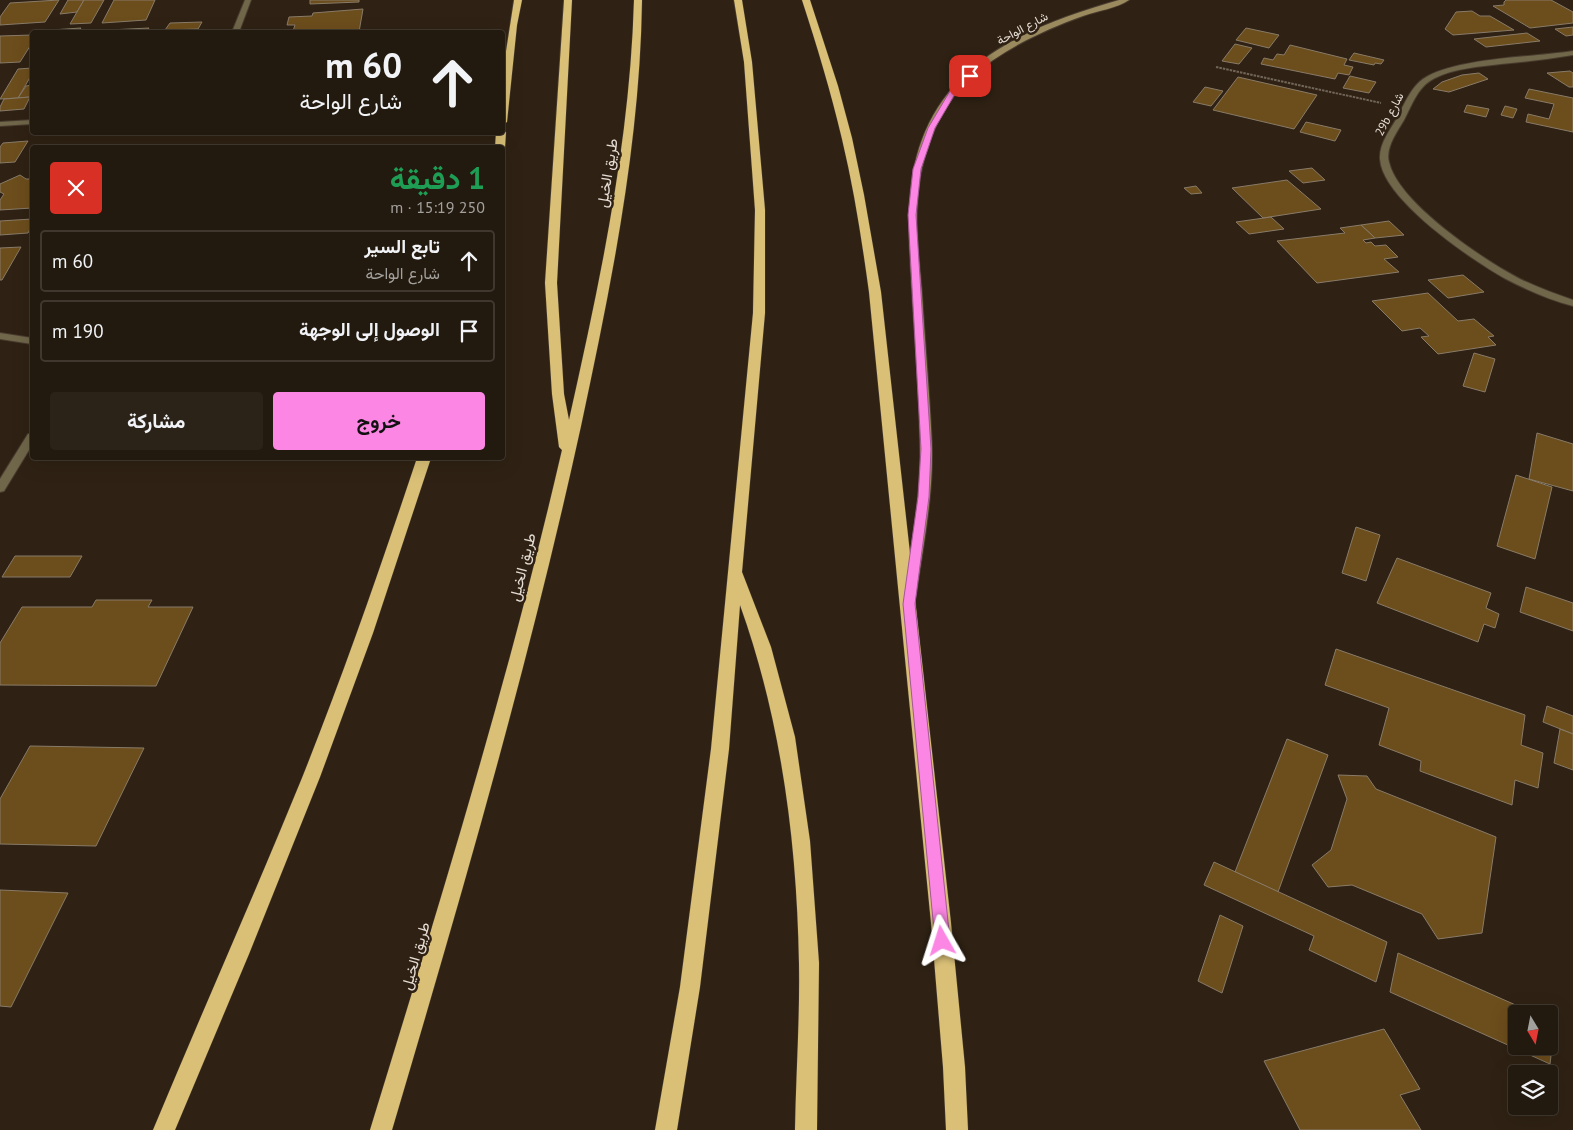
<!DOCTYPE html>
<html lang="ar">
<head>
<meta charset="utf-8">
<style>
	body { margin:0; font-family:"PT Sans",Vazirmatn,sans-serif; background:#2b2318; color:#f1f3f6; direction:rtl; height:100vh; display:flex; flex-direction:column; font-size:19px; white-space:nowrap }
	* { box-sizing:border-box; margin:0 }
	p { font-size:16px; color:#a3a19e }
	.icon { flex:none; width:28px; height:28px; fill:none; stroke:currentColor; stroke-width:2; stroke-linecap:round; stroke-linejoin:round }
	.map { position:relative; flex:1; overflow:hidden; direction:ltr }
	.side { position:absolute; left:30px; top:145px; width:475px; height:315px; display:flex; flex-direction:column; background:#231a0f; border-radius:5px; box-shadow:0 5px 20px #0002,0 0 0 1px #40382f; direction:rtl }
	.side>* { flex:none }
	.banner { position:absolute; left:30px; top:30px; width:475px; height:105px; border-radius:5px; box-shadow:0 5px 20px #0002,0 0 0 1px #40382f; direction:rtl; background:#231a0f; color:#f1f3f6; overflow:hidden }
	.needle { width:32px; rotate:170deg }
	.tools { position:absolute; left:1508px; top:1005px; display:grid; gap:10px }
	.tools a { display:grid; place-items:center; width:50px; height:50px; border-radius:5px; background:#231a0f; box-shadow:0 5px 20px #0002,0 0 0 1px #40382f; font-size:25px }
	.pin { position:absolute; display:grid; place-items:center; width:42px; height:42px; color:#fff; margin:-21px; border-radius:10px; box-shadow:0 2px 8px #0006 }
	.me { position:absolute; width:55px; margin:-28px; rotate:354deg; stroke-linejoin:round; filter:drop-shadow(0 0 4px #0008) }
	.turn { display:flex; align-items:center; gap:18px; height:105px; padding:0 20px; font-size:22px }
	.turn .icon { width:65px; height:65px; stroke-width:2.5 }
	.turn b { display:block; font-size:35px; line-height:42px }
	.round { display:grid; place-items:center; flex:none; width:52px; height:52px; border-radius:5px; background:#2b2318 }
	.summary { display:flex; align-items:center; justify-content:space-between; height:85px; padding:0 20px }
	h1 { font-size:30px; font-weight:700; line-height:38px; color:#1e9e55 }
	.action { display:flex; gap:10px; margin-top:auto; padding:10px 20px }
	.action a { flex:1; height:58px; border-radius:5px; background:#fc86e3; color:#111; font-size:20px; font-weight:700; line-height:58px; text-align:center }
	.action a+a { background:#2b2318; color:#f1f3f6 }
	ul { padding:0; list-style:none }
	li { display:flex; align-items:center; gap:15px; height:62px; margin:0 10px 8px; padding:0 10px; border:2px solid #40382f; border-radius:5px }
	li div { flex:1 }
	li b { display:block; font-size:19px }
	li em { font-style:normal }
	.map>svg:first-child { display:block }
</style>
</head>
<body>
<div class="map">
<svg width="1573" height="1130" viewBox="0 0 1573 1130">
	<rect width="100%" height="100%" fill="#2f2214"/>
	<g fill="#6c4d1c" stroke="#887b68">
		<polygon points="59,0 45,22 0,25 0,17 10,3"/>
		<polygon points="68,0 84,0 77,12 60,14"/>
		<polygon points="84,0 104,0 91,23 70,24"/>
		<polygon points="114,0 155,0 146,20 102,23"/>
		<polygon points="310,0 359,0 359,2 310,4"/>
		<polygon points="1506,0 1551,0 1573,12 1573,23 1530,28 1493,6 1504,5 1504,2"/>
		<polygon points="363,9 359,32 278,32 293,31 295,25 287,25 289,17 312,16 313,13"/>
		<polygon points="1472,11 1480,16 1490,16 1514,30 1453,35 1445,29 1456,12"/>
		<polygon points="202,22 198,29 165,30 170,23"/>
		<polygon points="1573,27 1573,35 1566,36 1555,29"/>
		<polygon points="81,28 78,32 49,32 51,30"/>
		<polygon points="149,28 146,32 88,32 89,31"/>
		<polygon points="1246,28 1279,35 1269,48 1236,40"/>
		<polygon points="1527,33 1540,41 1486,47 1474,39"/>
		<polygon points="32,35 32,43 20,62 0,63 0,36"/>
		<polygon points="1235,44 1252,48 1239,64 1222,61"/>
		<polygon points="1290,45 1347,59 1344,65 1353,67 1349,75 1338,73 1335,79 1261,64 1264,58 1273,60 1277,54 1284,55"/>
		<polygon points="1354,53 1384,60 1381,64 1375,63 1374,65 1349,60"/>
		<polygon points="32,68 32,74 18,98 0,99 18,69"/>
		<polygon points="1570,71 1573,73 1573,87 1569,87 1547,73"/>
		<polygon points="1479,73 1488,79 1449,92 1433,89 1442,82 1462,75"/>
		<polygon points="1350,76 1376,82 1369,93 1343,88"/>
		<polygon points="1238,77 1317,95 1294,129 1213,110"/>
		<polygon points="32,85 30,97 18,98 26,86"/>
		<polygon points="1205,87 1223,91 1211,106 1193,102"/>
		<polygon points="1529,89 1573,98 1573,132 1526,122 1528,114 1549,119 1554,104 1525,98"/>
		<polygon points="30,97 24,109 0,111 0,107 4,99"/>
		<polygon points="1467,105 1489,109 1486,117 1464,112"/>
		<polygon points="1505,106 1517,109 1513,118 1501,115"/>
		<polygon points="1306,122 1341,130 1335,141 1300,132"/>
		<polygon points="28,141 15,162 0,163 0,147 3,143"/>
		<polygon points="1312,168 1325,180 1303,183 1289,171"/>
		<polygon points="20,175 26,179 32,179 32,208 0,210 0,200 4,194 0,192 0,184"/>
		<polygon points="1287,180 1321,209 1263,218 1232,188"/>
		<polygon points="1196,186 1202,193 1191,194 1184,188"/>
		<polygon points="1271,217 1284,229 1249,234 1236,222"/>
		<polygon points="32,219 32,225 28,233 0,235 0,221"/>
		<polygon points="1389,221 1404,235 1375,238 1361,225"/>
		<polygon points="1361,225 1375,238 1363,240 1366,243 1371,242 1375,246 1386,245 1398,257 1384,259 1399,272 1317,283 1277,241 1345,233 1340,228"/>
		<polygon points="21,247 2,280 0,280 0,248"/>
		<polygon points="1463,275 1484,292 1448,298 1428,280"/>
		<polygon points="1428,293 1458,321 1474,319 1494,336 1488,337 1496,345 1438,354 1421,337 1429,336 1420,328 1402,331 1372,301"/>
		<polygon points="1474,353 1495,359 1485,392 1463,386"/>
		<polygon points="1537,433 1573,444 1573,491 1529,479"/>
		<polygon points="1516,475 1552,487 1535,559 1497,546"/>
		<polygon points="1356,527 1380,535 1366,581 1342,573"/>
		<polygon points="15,556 82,556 70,577 2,577"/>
		<polygon points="1397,558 1491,593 1486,608 1499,614 1495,628 1484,624 1478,642 1377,603"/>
		<polygon points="1526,587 1573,603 1573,631 1520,612"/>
		<polygon points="96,600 152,600 148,607 193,607 156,686 0,685 0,643 22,607 92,607"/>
		<polygon points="1336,649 1525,715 1521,745 1543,753 1538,788 1515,780 1512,805 1420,771 1421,761 1379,745 1389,708 1325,685"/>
		<polygon points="1547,706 1573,716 1573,734 1543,722"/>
		<polygon points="1560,729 1573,734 1573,770 1554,763"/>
		<polygon points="1287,739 1328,755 1278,892 1235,872"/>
		<polygon points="30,746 144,748 96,846 0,844 0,799"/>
		<polygon points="1338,775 1367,776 1376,789 1496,837 1482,933 1438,939 1422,914 1352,885 1328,887 1312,865 1331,850 1347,799"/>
		<polygon points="1214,862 1387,942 1376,982 1309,950 1314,936 1204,885"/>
		<polygon points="0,890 68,893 11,1007 0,1006"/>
		<polygon points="1220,915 1243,926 1222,993 1198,981"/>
		<polygon points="1398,953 1536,1014 1516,1014 1516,1046 1549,1046 1549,1019 1555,1022 1550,1064 1390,992"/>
		<polygon points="1384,1029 1420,1089 1400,1095 1421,1130 1300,1130 1264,1061"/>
	</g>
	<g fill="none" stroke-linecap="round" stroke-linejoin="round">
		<g stroke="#493c2f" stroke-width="2">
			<g id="street">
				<polygon points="245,0 251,0 239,32 232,32"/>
				<path d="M1573 51V55C1549 59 1525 62 1501 64 1479 67 1455 68 1435 78 1418 86 1412 105 1404 120 1397 132 1385 148 1389 162 1398 203 1484 260 1520 279 1537 287 1555 294 1573 300V306C1550 300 1527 290 1506 279 1473 261 1382 199 1380 159 1379 144 1390 130 1397 118 1405 103 1412 84 1428 76 1461 58 1534 57 1573 51Z"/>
				<polygon points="32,120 32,124 0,126 0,122"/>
				<polygon points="0,333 32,338 32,344 0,339"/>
				<polygon points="28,434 32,434 32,445 4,491 0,492 0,479"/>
			</g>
		</g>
		<g stroke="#493c2f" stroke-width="2">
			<path id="secondary" d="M1119 0H1129C1118 8 1097 11 1083 16 1044 30 1003 49 971 77 934 112 917 165 917 214 916 240 920 267 922 294 925 345 930 397 932 448 933 497 923 547 916 595L915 598H905L904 595C911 547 921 498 920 449 920 396 915 343 912 291 908 220 901 152 949 92 989 42 1059 17 1119 0Z"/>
		</g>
		<g stroke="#493c2f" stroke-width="1">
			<g id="highway">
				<polygon points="514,0 522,0 517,25 507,122 502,125 502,77"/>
				<path d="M564 0H572L557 283 564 394 569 420C600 281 630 143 634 0H642C640 145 611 285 581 426 529 664 461 897 392 1130H370C439 905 509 680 562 450L559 447 552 394 545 283Z"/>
				<path d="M734 0H742L752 62 765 210V313L742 572 771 647 795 737 810 841 819 963 817 1130H795C796 1074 800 1018 799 963 797 842 781 719 740 605L729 749 700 987 677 1130H655L680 987 711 749 753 313 755 210 744 62Z"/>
				<path d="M802 0H810L838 86 852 138 864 195 881 292 951 923 965 1067 968 1130H946L943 1067 931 923 869 292C862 241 854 189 842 139 831 92 817 46 802 0Z"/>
				<polygon points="502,129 506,132 505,148 502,150 502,148 495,148 496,132 502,132"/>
				<path d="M417 458H431L373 633 320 777 249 954 175 1130H153C202 1012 254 896 302 778 344 673 381 566 417 458Z"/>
			</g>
		</g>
		<polyline stroke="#72665a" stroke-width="2" stroke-dasharray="2.5 1" stroke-linecap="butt" points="1216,67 1381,103"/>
		<use href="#street" fill="#70664a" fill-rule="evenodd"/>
		<use href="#secondary" fill="#9a8a5d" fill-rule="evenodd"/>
		<use href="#highway" fill="#dac077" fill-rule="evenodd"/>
	</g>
	<polygon fill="#fc86e3" stroke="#a45794" points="967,75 973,76 955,94 935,128 921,169 916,215 931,449 929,497 915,604 950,941 947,946 942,948 937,946 935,941 903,604 918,497 921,449 908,215 913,169 928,128 950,91"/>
	<g text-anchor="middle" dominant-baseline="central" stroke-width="5" stroke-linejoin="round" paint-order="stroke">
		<g font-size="12" fill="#e6ddd4" stroke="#2f2214">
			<text transform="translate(1022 28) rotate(-28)">شارع الواحة</text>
			<text transform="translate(1389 114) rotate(-62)">29b شارع</text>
		</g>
		<g font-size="15" fill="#e6ddd4" stroke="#2f2214">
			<text transform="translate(607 173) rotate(-81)">طريق الخيل</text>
			<text transform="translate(522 567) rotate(-76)">طريق الخيل</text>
			<text transform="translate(415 956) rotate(-74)">طريق الخيل</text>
		</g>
	</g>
</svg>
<div class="tools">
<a><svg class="needle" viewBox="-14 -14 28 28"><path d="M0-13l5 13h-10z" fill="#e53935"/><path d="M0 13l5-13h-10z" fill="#a3a19e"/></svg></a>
<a><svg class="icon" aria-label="layers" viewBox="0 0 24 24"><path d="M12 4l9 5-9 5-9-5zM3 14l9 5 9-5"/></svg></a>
</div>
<div class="pin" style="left:970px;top:76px;background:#d93025"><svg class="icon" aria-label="arrive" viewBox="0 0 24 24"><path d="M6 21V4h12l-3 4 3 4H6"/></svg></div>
<svg class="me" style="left:942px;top:941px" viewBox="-20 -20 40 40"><path d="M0-17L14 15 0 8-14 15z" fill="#fc86e3" stroke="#fff" stroke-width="4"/></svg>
<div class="banner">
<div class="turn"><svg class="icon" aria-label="ahead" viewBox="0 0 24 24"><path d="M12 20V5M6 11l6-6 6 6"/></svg><div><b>60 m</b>شارع الواحة</div></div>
</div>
<section class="side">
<div class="summary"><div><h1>1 دقيقة</h1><p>250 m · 15:19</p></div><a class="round" style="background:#d93025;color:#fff"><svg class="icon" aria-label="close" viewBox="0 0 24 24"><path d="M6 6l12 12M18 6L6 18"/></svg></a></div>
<ul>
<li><svg class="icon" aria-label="ahead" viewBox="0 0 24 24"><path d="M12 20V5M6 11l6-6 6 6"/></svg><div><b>تابع السير</b><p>شارع الواحة</p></div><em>60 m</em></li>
<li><svg class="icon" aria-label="arrive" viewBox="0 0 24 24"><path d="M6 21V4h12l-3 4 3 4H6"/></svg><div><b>الوصول إلى الوجهة</b></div><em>190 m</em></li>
</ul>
<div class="action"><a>خروج</a><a>مشاركة</a></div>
</section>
</div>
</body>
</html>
